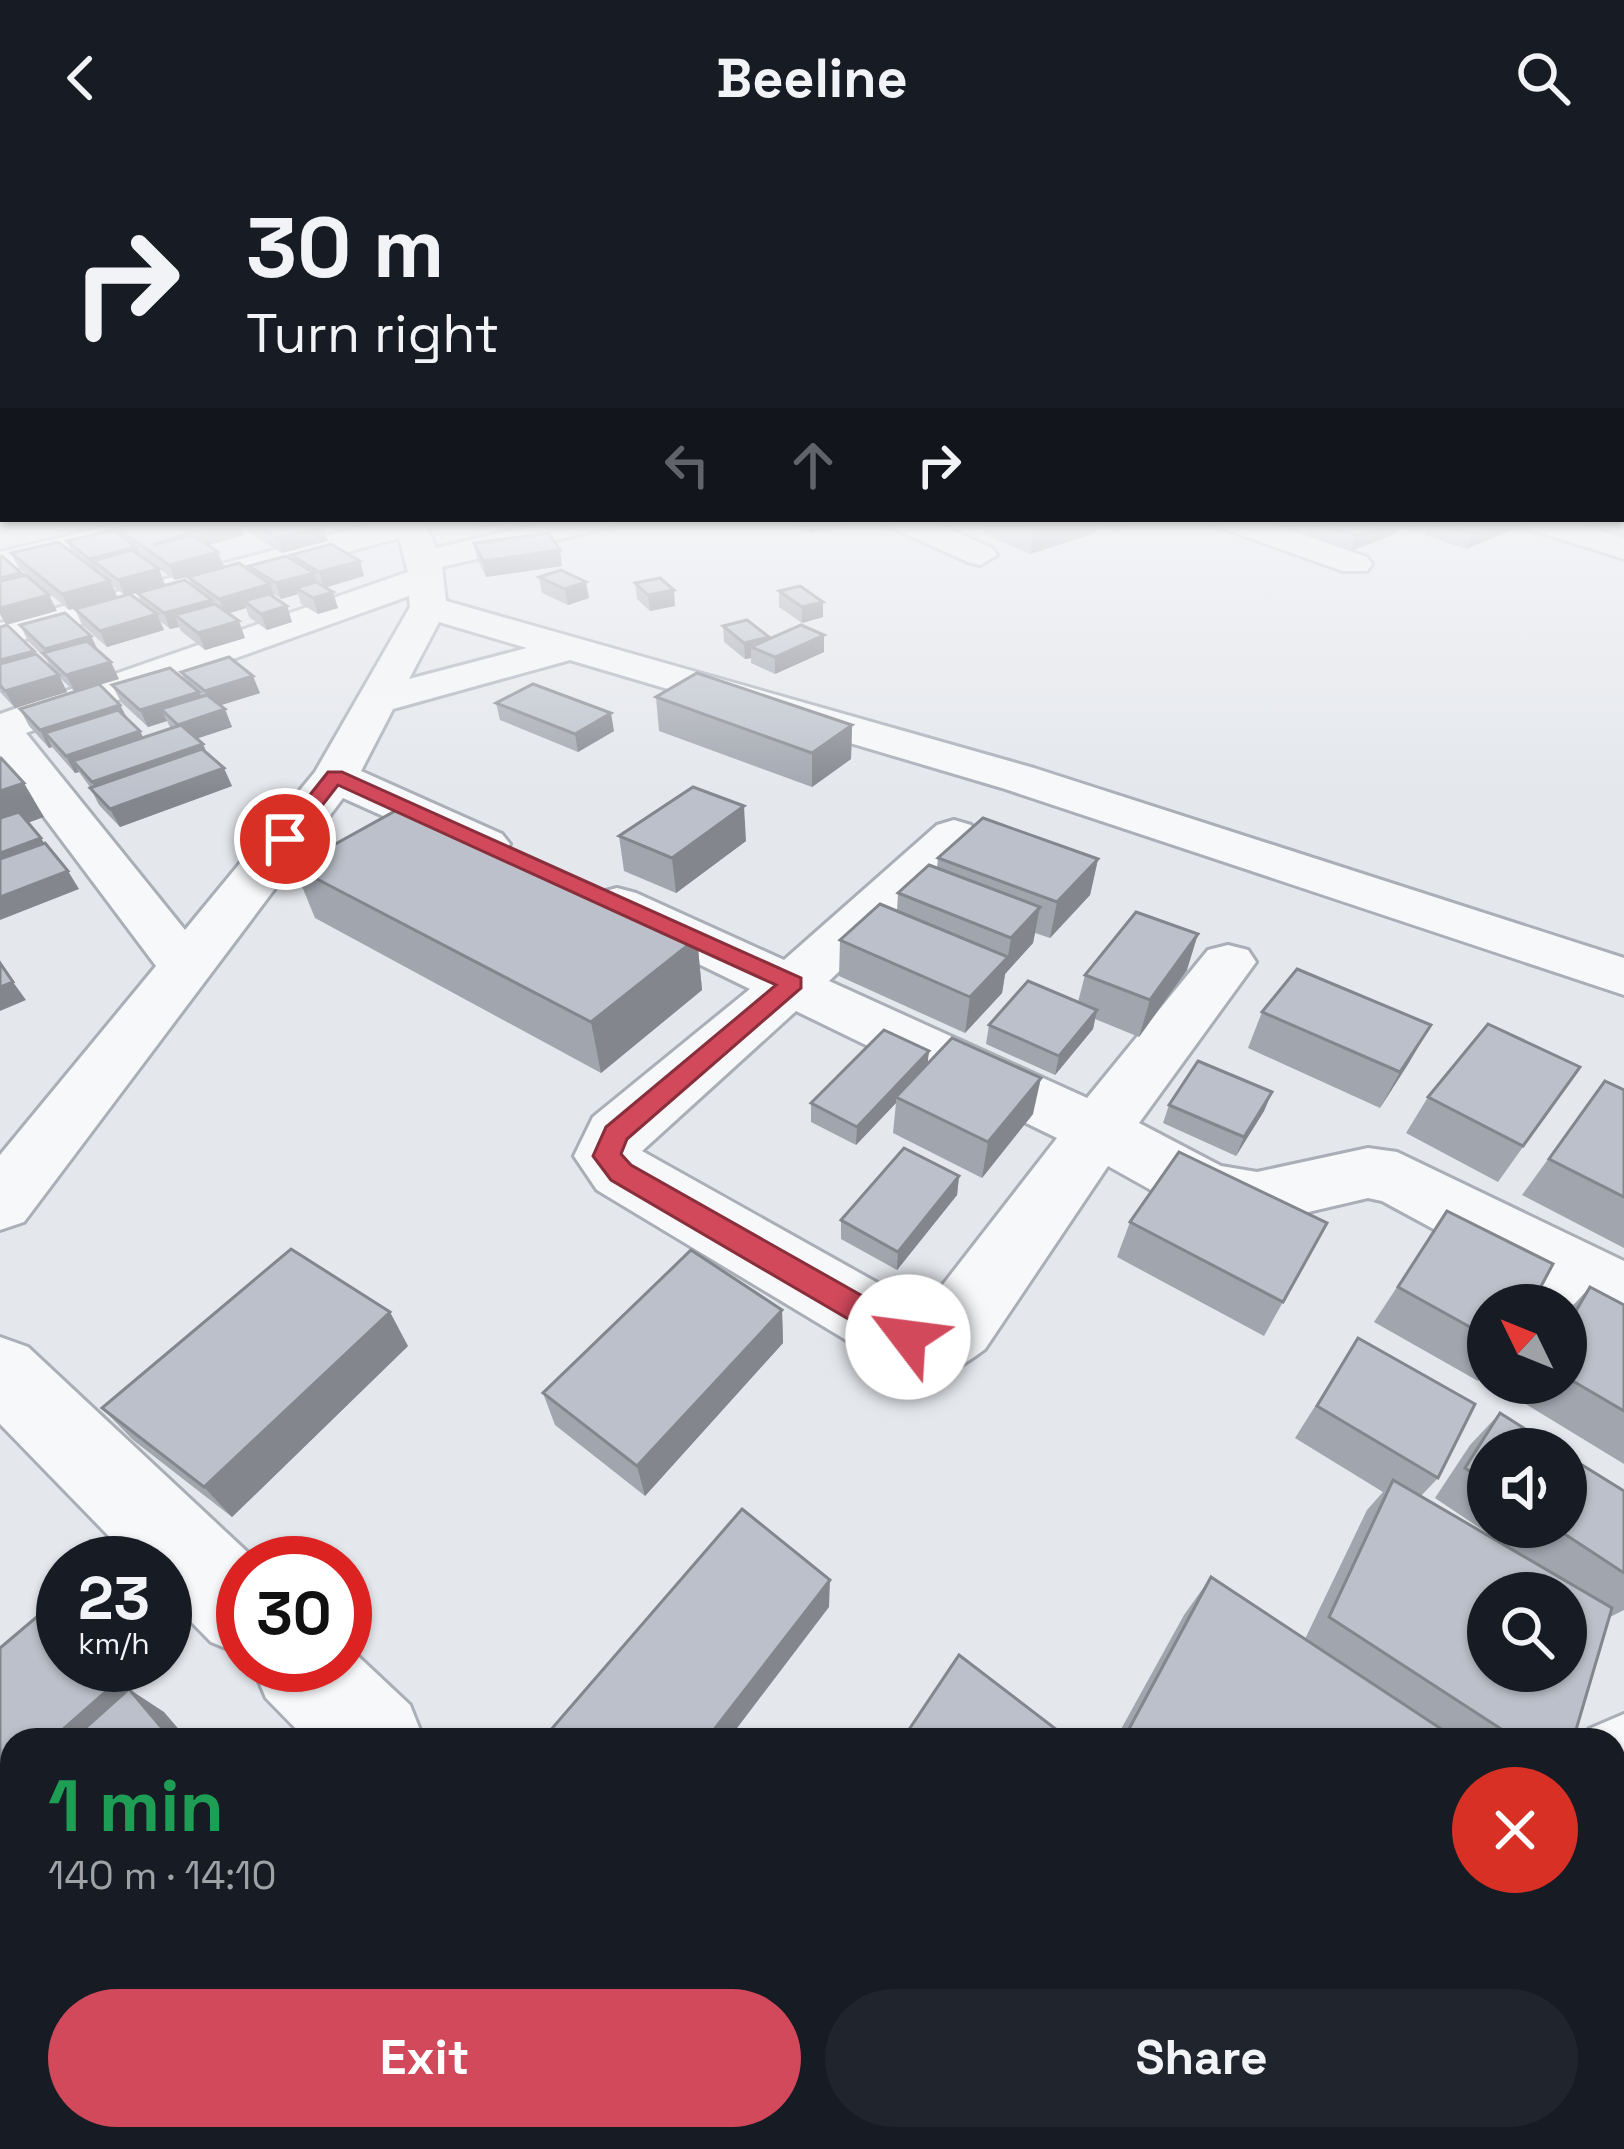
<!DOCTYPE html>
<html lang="en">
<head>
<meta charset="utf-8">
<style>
	body { margin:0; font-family:"Space Grotesk",sans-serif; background:#20242c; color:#f1f3f6; height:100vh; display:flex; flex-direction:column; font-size:45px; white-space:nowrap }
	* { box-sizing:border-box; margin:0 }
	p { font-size:39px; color:#9ea1a6 }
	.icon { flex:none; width:66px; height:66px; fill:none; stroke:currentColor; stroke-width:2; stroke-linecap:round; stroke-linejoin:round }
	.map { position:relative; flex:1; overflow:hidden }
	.sheet { position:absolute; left:0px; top:1572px; width:1626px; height:423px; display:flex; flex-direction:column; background:#171b24; border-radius:36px 36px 0 0; box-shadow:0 3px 9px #0004 }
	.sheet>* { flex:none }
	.banner { position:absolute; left:0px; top:0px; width:1626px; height:366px; box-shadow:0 3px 9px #0004; background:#171b24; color:#f1f3f6; overflow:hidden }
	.needle { width:78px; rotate:313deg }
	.controls { position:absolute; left:1467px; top:1128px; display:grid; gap:24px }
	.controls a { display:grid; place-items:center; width:120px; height:120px; border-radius:50%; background:#171b24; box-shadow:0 3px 9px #0004; font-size:60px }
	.speed { position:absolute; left:36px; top:1380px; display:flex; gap:24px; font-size:60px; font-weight:700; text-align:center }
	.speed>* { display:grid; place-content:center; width:156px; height:156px; border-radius:50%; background:#171b24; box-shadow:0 3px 9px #0004; line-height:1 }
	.speed small { font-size:30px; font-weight:400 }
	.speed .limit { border:18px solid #d22; background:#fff; color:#111 }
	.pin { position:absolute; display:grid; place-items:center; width:102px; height:102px; color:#fff; margin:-51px; border:6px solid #fff; border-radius:50%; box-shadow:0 3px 12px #0007 }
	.me { position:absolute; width:132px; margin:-66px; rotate:300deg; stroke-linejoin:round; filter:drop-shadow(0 0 9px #0008) }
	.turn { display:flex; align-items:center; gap:42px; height:252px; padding:0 48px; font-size:54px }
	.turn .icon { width:156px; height:156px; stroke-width:2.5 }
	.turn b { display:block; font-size:84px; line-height:102px }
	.lanes { display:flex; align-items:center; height:114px; padding:0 48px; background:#0003; justify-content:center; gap:60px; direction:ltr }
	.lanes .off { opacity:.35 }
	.round { display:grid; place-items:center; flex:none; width:126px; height:126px; border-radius:63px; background:#20242c }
	.headline { display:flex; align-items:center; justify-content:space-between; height:204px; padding:0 48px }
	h1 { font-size:72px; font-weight:600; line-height:90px; color:#1e9e55 }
	.cta { display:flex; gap:24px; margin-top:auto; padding:24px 48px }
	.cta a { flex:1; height:138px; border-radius:72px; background:#d1495b; color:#fff; font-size:48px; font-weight:600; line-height:138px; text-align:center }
	.cta a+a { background:#20242c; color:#f1f3f6 }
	header { display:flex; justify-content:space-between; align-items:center; height:156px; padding:0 48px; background:#171b24; font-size:54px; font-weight:600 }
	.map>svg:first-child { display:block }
</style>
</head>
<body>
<header><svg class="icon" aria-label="back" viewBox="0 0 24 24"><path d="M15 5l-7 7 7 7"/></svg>Beeline<svg class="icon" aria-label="search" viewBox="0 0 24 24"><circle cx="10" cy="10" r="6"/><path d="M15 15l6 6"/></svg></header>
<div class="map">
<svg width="1624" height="1993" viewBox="0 0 1624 1993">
	<rect width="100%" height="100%" fill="#e4e7ec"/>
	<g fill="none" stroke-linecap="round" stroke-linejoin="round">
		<g stroke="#a9aeb7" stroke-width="6">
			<g id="minor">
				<polygon points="138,363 194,363 189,370 0,416 0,396"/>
				<path d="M391 363H423L436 392 562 363H619L614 370 442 411 446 445 1034 612 1624 802V839L1002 632 570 504 393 553 361 615 502 678 510 688 502 698 485 703 468 698 343 642 24 1066 0 1074V999L156 810 0 602V558L408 416 399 382 0 490V467ZM409 440 410 451 315 616 185 774 26 577ZM439 466 527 492 409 523Z"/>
				<polygon points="883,363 926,363 992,392 997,399 980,409 968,406 888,370"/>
				<polygon points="1211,363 1258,363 1367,401 1372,408 1367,415 1343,415 1216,370"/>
				<polygon points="1514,363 1563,363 1624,382 1624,403 1519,370"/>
				<path d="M954 664 971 669 978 679 971 689 829 825 1087 942 1208 794 1228 789 1248 794 1256 806 1139 967 1221 1010 1257 1016 1368 992 1397 996 1624 1105V1171L1598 1162 1382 1045 1368 1042 1257 1068 1183 1052 1108 1010 985 1193C943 1225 929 1222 881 1205L597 1034 574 1000 593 961 750 833 598 759 591 748 598 737 617 732 636 737 784 804 937 669ZM796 855 1057 982 924 1153 642 995Z"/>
				<polygon points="0,1181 28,1191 259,1407 243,1407 243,1499 211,1486 165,1439 165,1407 135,1407 0,1268"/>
				<polygon points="345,1488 410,1549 424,1584 307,1584 266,1542 252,1509 345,1509"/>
				<polygon points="1624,1558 1624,1674 1614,1678 1614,1584 1583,1584 1589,1573"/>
				<polygon points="1614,1690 1624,1694 1624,1803 1614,1799"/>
				<polygon points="721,1983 847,1983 851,1993 725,1993"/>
				<polygon points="1484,1983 1604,1983 1603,1993 1483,1993"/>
			</g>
		</g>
		<use href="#minor" fill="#f7f8fa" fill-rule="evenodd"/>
	</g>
	<g fill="#a1a5ae" fill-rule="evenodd">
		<path d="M170 363H311L328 385 282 397 254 380 253 377 241 372 244 379 208 389 218 396 224 411 252 416 249 410 293 404 291 399 364 420 325 431 338 452 318 458 301 448 298 438 281 443 274 438 275 442 287 450 292 466 267 474 249 461 246 452 228 458 245 482 205 494 181 475 179 471 170 473 160 465 164 474 107 491 82 469 75 453 124 439 113 430 117 440 69 454 19 412 11 397 71 396 67 385 120 379 117 372 171 365ZM139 399 175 424 188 421 191 428 137 437 141 446 131 438 165 429 159 413Z"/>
		<polygon points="783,363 865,363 810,377"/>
		<polygon points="985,363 1145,363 1114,373 1097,366 1095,377 1030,398 984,378"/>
		<polygon points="1265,363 1517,363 1512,374 1466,393 1424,379 1427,371 1418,375 1399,368 1395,378 1351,395 1306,379 1310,367 1293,373"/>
		<polygon points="474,387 562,410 486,421 477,403"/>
		<polygon points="539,421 589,442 568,449 542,437"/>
		<polygon points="635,427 675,450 650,455 637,443"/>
		<polygon points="779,435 823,461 802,467 779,451"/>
		<polygon points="20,469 91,480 98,494 119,523 99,529 120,549 127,562 143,582 171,573 167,565 148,571 121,546 112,529 185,524 181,516 260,537 220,549 232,571 196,583 203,588 207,597 232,630 120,671 99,649 90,631 79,616 75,617 52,591 49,592 29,570 20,553 75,536 59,521 67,536 15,552 0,536 0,471 34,495 51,512 47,504 28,485"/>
		<polygon points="723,470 769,481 770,483 824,496 775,518 751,507 751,502 745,503 724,486"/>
		<polygon points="656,541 852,569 851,603 812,631 659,575"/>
		<polygon points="496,547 614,575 578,596 500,564"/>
		<polygon points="619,680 746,685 676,737 624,715"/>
		<polygon points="938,702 1098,703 1090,739 1050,782 1035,777 1033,787 1005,818 1002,837 965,877 839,820 840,784 897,755 898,737 937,712"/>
		<polygon points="294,711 697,782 702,834 601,917 315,762"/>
		<polygon points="1187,814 1139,881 1095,863 1093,873 1055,919 986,888 989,869 1078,846 1085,819"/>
		<polygon points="1262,856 1410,905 1380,952 1248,892"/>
		<polygon points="929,895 927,907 1033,958 982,1022 893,977 896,947 856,989 811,966 811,947"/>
		<polygon points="1580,911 1498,1026 1406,977 1428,941"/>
		<polygon points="1605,925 1624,934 1624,1092 1522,1039"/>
		<polygon points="1272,936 1264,955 1236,1000 1163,967 1169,949"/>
		<polygon points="959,1020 957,1039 897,1114 841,1083 841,1064"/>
		<polygon points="1447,1055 1488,1149 1488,1214 1478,1225 1374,1166"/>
		<polygon points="1130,1066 1327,1067 1264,1180 1117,1101"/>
		<polygon points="1590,1131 1624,1149 1624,1308 1514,1241 1522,1227 1566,1227 1566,1157"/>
		<polygon points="782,1154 783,1187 645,1340 555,1269 543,1237"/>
		<polygon points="1358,1182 1438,1322 1421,1340 1496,1383 1435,1342 1470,1289 1500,1257 1488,1293 1488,1371 1566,1371 1624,1335 1624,1454 1610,1461 1573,1584 1115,1584 1184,1459 1211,1421 1305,1483 1367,1354 1383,1336 1295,1282"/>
		<polygon points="408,1190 232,1361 133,1284 102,1252"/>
		<polygon points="1154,1983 1379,1983 1391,1993 1150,1993"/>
	</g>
	<g fill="#83868d">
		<polygon points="476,363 522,363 523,365 478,372"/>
		<polygon points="810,363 865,363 810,377"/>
		<polygon points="1053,363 1098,363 1095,377 1030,398 1034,369"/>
		<polygon points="1116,363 1145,363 1114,373"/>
		<polygon points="1296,363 1322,363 1311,365 1310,367 1293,373"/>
		<polygon points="1401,363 1395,378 1351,395 1356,380"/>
		<polygon points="1423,363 1449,363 1429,364 1427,371 1418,375"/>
		<polygon points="1510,363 1517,363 1512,374 1466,393 1472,378"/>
		<polygon points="239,365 244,379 201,391 195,376"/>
		<polygon points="323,370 328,385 282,397 277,382"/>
		<polygon points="136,391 143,406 93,405 99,417 96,418 89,403"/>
		<polygon points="560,394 562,410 486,421 483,405"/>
		<polygon points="218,396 224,411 175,424 169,409"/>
		<polygon points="360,405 364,420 324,432 319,416"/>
		<polygon points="159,413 165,429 125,440 118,424"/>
		<polygon points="314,417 319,432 296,432 298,438 281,443 276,427"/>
		<polygon points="110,425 117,440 69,454 62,438"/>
		<polygon points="586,426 589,442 568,449 565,433"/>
		<polygon points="270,428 276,444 244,445 246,452 225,458 219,443"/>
		<polygon points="674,434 675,450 650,455 648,439"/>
		<polygon points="333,436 338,452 318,458 313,442"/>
		<polygon points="49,439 57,455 6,469 0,458 0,452"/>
		<polygon points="212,444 219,460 175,459 179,471 170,473 164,457"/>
		<polygon points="823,446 823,461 802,467 802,451"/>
		<polygon points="287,450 292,466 267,474 261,458"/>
		<polygon points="157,458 164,474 107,491 100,475"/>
		<polygon points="239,465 245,482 205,494 198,477"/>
		<polygon points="824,479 824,496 775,518 775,501"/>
		<polygon points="91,480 99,497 50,503 45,493"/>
		<polygon points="769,481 770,497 751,491 751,502 745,503 744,487"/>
		<polygon points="34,495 42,511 0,523 0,504"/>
		<polygon points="111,506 119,523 75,536 66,519"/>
		<polygon points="59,519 67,536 15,552 5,535"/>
		<polygon points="253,520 260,537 212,552 205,535"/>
		<polygon points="199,536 206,553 161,553 167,565 148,571 140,554"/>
		<polygon points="120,549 129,566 45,577 52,591 49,592 40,574"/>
		<polygon points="225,553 232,571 186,586 178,569"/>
		<polygon points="611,557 614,575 578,596 575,578"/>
		<polygon points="852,569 851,603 812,631 812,597"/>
		<polygon points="140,575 149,593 73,605 79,616 75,617 66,600"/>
		<polygon points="203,588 210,606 102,644 92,626"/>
		<polygon points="224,612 232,630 120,671 110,653"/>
		<polygon points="0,618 24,627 44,661 0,677"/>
		<polygon points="744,650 746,685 676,737 672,702"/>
		<polygon points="41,682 52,700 0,720 0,697"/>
		<polygon points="1098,703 1090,739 1050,782 1057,746"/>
		<polygon points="68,715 79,733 0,764 0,741"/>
		<polygon points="1040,751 1033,787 1005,818 1011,782"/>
		<polygon points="1198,778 1187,814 1139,881 1150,844"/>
		<polygon points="697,782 702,834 601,917 591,866"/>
		<polygon points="1008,801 1002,837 965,877 970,841"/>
		<polygon points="13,826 26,844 0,855 0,831"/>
		<polygon points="1097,854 1093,873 1055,919 1059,900"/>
		<polygon points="1431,869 1410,905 1380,952 1400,916"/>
		<polygon points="929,895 927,914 896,941 896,947 856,989 857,971"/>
		<polygon points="1041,922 1033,958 982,1022 988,986"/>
		<polygon points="1272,936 1264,955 1236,1000 1244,981"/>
		<polygon points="959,1020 957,1039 897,1114 898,1096"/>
		<polygon points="782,1154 783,1187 645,1340 637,1310"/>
		<polygon points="390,1156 408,1190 232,1361 204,1331"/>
		<polygon points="830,1424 829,1451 728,1584 706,1584"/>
		<polygon points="45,1454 63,1467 63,1476"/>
		<polygon points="91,1509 107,1509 146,1555 114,1584 51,1584"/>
		<polygon points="129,1533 164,1556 188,1584 172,1584"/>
		<polygon points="12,1619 12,1678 0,1689 0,1629"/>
		<polygon points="12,1839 12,1897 0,1909 0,1851"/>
		<polygon points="139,1983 182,1983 179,1993 136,1993"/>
		<polygon points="370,1983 398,1983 390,1993 362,1993"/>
	</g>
	<g fill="#bbc0ca" stroke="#83868d" stroke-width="3" fill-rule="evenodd">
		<polygon points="153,363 168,363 189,377 153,389 193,379 218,396 169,409 117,372"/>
		<polygon points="176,363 236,363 239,365 195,376"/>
		<polygon points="256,363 311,363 323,370 277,382 249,365"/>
		<polygon points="1020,363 1053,363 1034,369"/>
		<polygon points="1315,363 1401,363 1356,380 1311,365"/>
		<polygon points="1433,363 1510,363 1472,378 1429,364"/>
		<polygon points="113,374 136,391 89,403 67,385"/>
		<polygon points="549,377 560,394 483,405 474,387"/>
		<polygon points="58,386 110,425 62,438 11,397"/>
		<polygon points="331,388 360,405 319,416 291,399"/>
		<polygon points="132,394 159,413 118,424 93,405"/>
		<polygon points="2,400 21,417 0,422 0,401"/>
		<polygon points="286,400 314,417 276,427 249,410"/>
		<polygon points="239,407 270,428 219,443 188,421"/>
		<polygon points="561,414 586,426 565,433 539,421"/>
		<polygon points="26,419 49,439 0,452 0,425"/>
		<polygon points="660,422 674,434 648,439 635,427"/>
		<polygon points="185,424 212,444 164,457 137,437"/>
		<polygon points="316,426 333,436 313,442 296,432"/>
		<polygon points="800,430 823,446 802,451 779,435"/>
		<polygon points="130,438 157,458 100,475 75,453"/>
		<polygon points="269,438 287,450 261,458 244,445"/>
		<polygon points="215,448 239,465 198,477 175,459"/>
		<polygon points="65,457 91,480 45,493 20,469"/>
		<polygon points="747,464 769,481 744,487 723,470"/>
		<polygon points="7,469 34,495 0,504 0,471"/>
		<polygon points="801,469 824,479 775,501 751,491"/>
		<polygon points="87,485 111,506 66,519 43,497"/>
		<polygon points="36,498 59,519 5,535 0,529 0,508"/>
		<polygon points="229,501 253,520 205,535 181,516"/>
		<polygon points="170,512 199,536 140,554 112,529"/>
		<polygon points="697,517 852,569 812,597 656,541"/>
		<polygon points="99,528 120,549 40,574 20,553"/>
		<polygon points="533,528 611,557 575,578 496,547"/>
		<polygon points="207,539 225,553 178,569 161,553"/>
		<polygon points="118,554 140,575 66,600 45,577"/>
		<polygon points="181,569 203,588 92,626 73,605"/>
		<polygon points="202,593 224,612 110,653 90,632"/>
		<polygon points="0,602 1,602 24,627 0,635"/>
		<polygon points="693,631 744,650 672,702 619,680"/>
		<polygon points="406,649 697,782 591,866 294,711"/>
		<polygon points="19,656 41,682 0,697 0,662"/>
		<polygon points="983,662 1098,703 1057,746 938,702"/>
		<polygon points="45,687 68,715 0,741 0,703"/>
		<polygon points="929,709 1040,751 1011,782 898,737"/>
		<polygon points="880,748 1008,801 970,841 840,784"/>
		<polygon points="1136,756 1198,778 1150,844 1085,819"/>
		<polygon points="0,807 13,826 0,831"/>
		<polygon points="1297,813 1431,869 1400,916 1262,856"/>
		<polygon points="1028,825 1097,854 1059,900 989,869"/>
		<polygon points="1488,868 1580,911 1523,990 1428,941"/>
		<polygon points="884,874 929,895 857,971 811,947"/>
		<polygon points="952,882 1041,922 988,986 896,941"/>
		<polygon points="1198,905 1272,936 1244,981 1169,949"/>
		<polygon points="1605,925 1624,934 1624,1041 1549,1003"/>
		<polygon points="904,992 959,1020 898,1096 841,1064"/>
		<polygon points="1179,996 1327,1067 1283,1146 1130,1066"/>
		<polygon points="1447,1055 1553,1108 1531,1149 1488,1149 1488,1181 1398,1131"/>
		<polygon points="291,1093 390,1156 204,1331 102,1252"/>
		<polygon points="691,1094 782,1154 637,1310 543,1237"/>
		<polygon points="1590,1131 1624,1149 1624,1255 1566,1221 1566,1172"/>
		<polygon points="1358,1182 1475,1248 1438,1322 1317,1250"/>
		<polygon points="1500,1257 1557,1293 1488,1293 1488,1327 1465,1312"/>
		<polygon points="1566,1299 1624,1335 1624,1417 1554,1371 1566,1371"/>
		<path d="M1393 1324 1612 1452 1573 1584H1518L1329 1461ZM1488 1437H1566V1515H1488Z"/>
		<polygon points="742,1353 830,1424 706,1584 542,1584"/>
		<polygon points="1211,1421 1458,1584 1123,1584"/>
		<polygon points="45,1454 63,1476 63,1509 91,1509 110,1532 51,1584 12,1584 12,1619 0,1629 0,1492"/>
		<polygon points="959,1499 1070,1584 902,1584"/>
		<polygon points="129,1533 172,1584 72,1584"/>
		<polygon points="12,1638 12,1839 0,1851 0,1649"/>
		<polygon points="12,1870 12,1983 139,1983 142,1987 136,1993 0,1993 0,1882"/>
		<polygon points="170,1983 370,1983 362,1993 161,1993"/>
		<polygon points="1178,1983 1379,1983 1391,1993 1173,1993"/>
	</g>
	<linearGradient id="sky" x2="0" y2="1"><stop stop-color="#8bb4dd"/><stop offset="0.57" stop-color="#f3f4f6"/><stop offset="1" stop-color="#f3f4f6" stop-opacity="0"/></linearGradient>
	<rect width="1624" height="642" fill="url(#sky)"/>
	<polygon fill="#d1495b" stroke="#882f3b" stroke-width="3" points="328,616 342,616 801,822 801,832 627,983 621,998 631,1009 919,1172 923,1181 919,1191 908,1195 896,1191 611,1024 593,1000 606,971 776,829 338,629 292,688 278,688 278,679"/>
</svg>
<div class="controls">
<a><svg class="needle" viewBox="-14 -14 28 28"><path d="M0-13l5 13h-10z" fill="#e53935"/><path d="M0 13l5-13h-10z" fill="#9ea1a6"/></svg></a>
<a><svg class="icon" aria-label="sound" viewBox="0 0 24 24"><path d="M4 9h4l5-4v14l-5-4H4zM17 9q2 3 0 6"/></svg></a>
<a><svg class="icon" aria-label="search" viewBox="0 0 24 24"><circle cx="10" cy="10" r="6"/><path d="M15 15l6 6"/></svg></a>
</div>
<div class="speed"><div>23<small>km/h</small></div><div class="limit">30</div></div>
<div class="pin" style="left:285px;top:683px;background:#d93025"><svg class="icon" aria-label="arrive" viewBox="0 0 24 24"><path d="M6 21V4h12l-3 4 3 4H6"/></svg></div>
<svg class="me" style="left:908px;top:1181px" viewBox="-20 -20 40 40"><circle r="19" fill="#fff"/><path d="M0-13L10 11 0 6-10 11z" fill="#d1495b"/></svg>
<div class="banner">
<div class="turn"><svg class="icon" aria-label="right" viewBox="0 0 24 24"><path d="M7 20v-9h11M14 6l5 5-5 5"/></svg><div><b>30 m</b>Turn right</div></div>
<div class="lanes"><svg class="icon off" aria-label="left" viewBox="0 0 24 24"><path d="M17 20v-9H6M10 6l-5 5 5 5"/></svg><svg class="icon off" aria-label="ahead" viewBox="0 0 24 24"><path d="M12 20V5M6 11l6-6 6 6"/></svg><svg class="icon" aria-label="right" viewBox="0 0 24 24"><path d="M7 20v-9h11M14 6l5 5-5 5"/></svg></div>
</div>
<section class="sheet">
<div class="headline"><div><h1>1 min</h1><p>140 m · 14:10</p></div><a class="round" style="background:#d93025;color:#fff"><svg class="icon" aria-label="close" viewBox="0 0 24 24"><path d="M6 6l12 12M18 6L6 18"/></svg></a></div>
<div class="cta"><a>Exit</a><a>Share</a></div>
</section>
</div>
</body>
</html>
